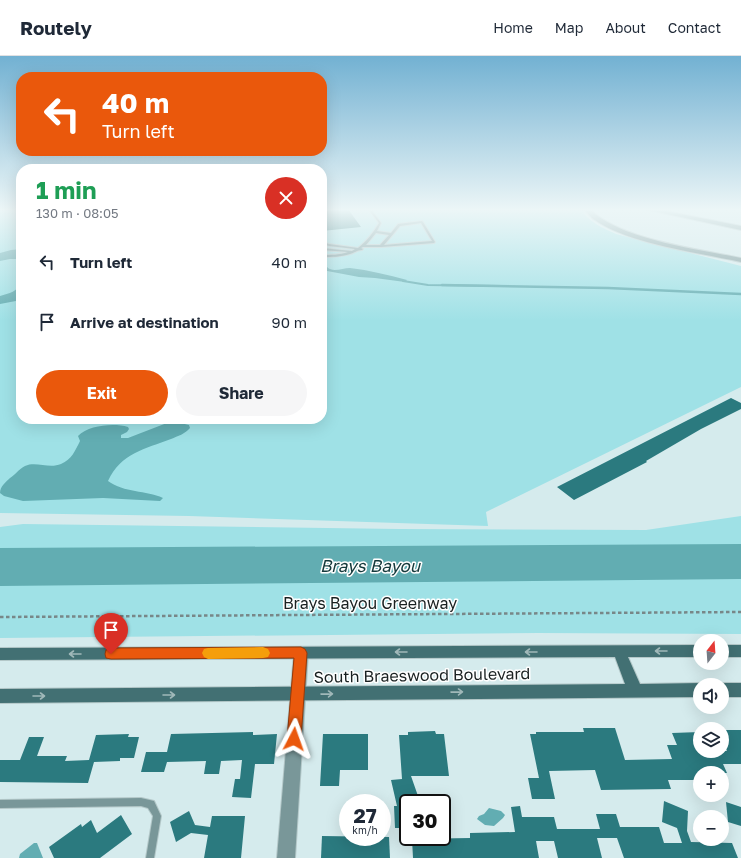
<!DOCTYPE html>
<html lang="en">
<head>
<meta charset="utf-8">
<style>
	body { margin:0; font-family:"Golos Text",sans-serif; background:#f6f6f7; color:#1f2937; height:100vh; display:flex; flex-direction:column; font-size:15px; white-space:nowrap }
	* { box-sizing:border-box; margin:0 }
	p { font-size:13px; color:#747a83 }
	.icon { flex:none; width:22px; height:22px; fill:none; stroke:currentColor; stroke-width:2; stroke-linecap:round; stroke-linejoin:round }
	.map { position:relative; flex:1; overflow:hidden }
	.details { position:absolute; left:16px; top:108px; width:311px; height:260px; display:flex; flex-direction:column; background:#fff; border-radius:16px; box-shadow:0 4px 16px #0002 }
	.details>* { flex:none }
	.guide { position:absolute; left:16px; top:16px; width:311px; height:84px; border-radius:16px; box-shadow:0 4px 16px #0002; background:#ea580c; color:#fff; overflow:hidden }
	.needle { width:26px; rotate:17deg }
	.tools { position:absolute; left:693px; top:578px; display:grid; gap:8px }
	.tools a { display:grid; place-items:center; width:36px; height:36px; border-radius:50%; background:#fff; box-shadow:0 4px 16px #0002; font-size:20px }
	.speed { position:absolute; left:339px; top:738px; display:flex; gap:8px; font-size:20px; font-weight:700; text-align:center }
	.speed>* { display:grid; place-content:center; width:52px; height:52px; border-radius:50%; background:#fff; box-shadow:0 4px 16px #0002; line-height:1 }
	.speed small { font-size:10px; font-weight:400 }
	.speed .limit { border:2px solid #111; border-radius:6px; background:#fff; color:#111 }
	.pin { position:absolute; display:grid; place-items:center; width:34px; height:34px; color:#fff; margin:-41px -17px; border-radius:50% 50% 50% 0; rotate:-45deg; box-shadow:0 0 4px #0007 }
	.pin .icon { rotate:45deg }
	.me { position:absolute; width:44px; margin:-22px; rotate:4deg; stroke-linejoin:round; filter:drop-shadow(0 0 3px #0008) }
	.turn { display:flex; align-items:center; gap:14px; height:84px; padding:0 20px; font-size:18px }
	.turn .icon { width:52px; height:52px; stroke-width:2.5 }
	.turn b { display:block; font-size:28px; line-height:34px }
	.round { display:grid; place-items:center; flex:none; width:42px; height:42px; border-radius:21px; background:#f6f6f7 }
	.overview { display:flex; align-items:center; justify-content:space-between; height:68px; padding:0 20px }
	h1 { font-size:24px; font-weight:700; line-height:30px; color:#1e9e55 }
	.button { display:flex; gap:8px; margin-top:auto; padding:8px 20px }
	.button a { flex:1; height:46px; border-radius:24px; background:#ea580c; color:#fff; font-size:16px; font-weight:700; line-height:46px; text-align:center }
	.button a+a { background:#f6f6f7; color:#1f2937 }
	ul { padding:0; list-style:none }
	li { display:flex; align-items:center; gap:12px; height:60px; padding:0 20px }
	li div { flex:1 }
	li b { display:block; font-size:15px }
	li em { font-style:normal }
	header { display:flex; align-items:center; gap:24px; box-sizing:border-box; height:56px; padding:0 20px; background:#fff; border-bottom:1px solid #e0e1e3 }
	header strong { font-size:19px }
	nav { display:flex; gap:22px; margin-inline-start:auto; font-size:14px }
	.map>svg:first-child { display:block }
</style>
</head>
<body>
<header>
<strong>Routely</strong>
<nav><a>Home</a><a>Map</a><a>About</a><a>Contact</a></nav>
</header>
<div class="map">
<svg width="741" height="802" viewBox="0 0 741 802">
	<rect width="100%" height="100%" fill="#d5ebed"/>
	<g fill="#9fe1e6">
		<path d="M0 153H21V363H322V153H581C588 166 603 172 616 178L741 210V331L486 456 488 470 189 460 0 457Z"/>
		<polygon points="741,460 741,578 538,577 0,582 0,471 23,468 399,473 646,474"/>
	</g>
	<g fill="#62adb2">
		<polygon points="21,193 21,203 10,203 0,205 0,197 11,194"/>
		<path d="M327 211C333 217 342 212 350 212 369 214 388 219 407 224L405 226 375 222 359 221 322 214V212Z"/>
		<path d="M21 226V244L0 248V240C9 237 18 236 21 226Z"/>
		<path d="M172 365 189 369 190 372C185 378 178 380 171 383 145 393 121 397 108 425 124 437 146 434 163 442L160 445 103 442 23 445 4 440 0 437C0 430 6 426 10 422 15 419 19 413 25 410 36 405 49 413 61 408 72 403 75 395 80 385L78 380C89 369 114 367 128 371L129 373 127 376 121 379V382H128Z"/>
		<polygon points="741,488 741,523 0,530 0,492"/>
		<polygon points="489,752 501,755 505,759 503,762 494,770 485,769 477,763 479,760 484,758"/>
		<polygon points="34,787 37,787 43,802 19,802 20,798"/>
	</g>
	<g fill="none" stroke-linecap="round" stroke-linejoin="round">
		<polyline stroke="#62adb2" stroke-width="2" points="403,225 428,229 502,230"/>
		<polyline stroke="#62adb2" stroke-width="2.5" points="442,229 608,232 741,238"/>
	</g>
	<g fill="#2b7a7f">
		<polygon points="348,153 361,171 322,175 322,156 329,154"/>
		<polygon points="731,342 741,347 741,353 701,373 646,405 647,406 574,444 557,431"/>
		<polygon points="583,672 615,672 625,704 672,703 667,689 677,689 672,677 700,676 700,695 727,695 722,684 722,674 741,674 741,708 723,708 727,717 700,717 700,724 668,724 671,733 601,734 595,714 549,715 555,743 532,743 528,722 539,722 530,678 536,678 536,676 584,676"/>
		<polygon points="435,675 436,678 444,678 449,720 411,720 418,740 408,742 408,772 395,772 394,750 397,750 391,724 402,723 399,679 408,679 408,676"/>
		<polygon points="253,676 253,679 277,678 274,708 255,708 251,742 232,741 235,723 240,723 242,704 221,705 219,718 204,718 206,705 167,706 164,716 141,716 146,696 167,696 171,678"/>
		<polygon points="129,678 128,681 139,681 134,702 120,702 120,705 94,706 88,727 0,726 0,704 20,704 29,681 44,681 37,700 67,700 65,705 89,704 96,679"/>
		<polygon points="323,678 368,678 368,714 340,714 339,730 320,730"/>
		<polygon points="664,745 688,755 687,775 691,786 732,787 738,802 624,802 617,782 597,782 602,802 558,802 554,785 536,785 539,802 413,802 412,783 470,782 470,777 515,776 511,751 520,750 522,761 554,761 557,773 600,773 596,758 616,758 620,771 659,771 664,787 682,787 677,772 662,766"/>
		<polygon points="726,746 741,751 741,770 728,766"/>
		<polygon points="189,755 195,769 210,771 212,760 245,760 241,802 204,802 208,779 191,777 176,786 170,766"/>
		<polygon points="121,759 132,778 100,802 54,802 49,791 81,768 82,771 91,764 97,777"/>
		<polygon points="322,780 389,781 390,802 321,802"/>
	</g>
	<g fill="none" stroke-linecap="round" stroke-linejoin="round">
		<g stroke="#b3c7c8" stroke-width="2">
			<g id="service">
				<polygon points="322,153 328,153 322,155"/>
				<path d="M368 153H371L381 167 377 175 391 177 398 168 422 165 423 166 435 186 434 187 381 191H363L361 192 363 193 362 194C357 194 354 197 350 198 340 201 332 201 322 201V199C331 199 339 199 348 196L322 194V192L352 195 355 193 329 190 322 188V186L329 188 358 192C367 185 373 177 379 167ZM421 167 432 185 384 189 400 170ZM376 177 389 179 380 189H366Z"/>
				<polygon points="141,742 154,745 161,760 154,802 146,802 153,760 148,752 141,750 0,752 0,744"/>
			</g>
		</g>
		<g stroke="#b3c7c8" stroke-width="2">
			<g id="minor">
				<path d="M584 153H590C620 184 699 193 741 202V206C700 197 629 188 595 164 591 162 588 157 584 153Z"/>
				<polygon points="644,153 656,153 741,170 741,174"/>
				<polygon points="301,591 306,593 308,597 295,802 277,802 294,597 296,593"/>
			</g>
		</g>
		<g stroke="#b3c7c8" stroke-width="2">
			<g id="secondary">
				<polygon points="700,589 700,601 628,601 640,628 700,627 704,629 700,629 700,641 0,647 0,633 625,628 615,601 0,604 0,592"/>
				<rect x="722" y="589" width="19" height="12"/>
				<polygon points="722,627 741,627 741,641 722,641 722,629 718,629"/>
			</g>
		</g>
		<polyline stroke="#788788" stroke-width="2.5" stroke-dasharray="3.5 2.5" stroke-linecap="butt" points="0,561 741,556"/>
		<use href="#service" fill="#799799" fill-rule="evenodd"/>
		<use href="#minor" fill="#799799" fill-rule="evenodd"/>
		<use href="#secondary" fill="#427073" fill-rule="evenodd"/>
	</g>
	<defs><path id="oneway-shaft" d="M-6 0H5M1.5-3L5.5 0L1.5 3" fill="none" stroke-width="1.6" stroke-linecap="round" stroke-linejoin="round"/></defs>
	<g stroke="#a0b8b9">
		<use href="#oneway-shaft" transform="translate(661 595) rotate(180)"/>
		<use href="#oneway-shaft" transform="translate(401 596) rotate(180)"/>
		<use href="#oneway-shaft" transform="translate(531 596) rotate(180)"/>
		<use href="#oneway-shaft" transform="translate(75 598) rotate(180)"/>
		<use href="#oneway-shaft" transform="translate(457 636) rotate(-1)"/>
		<use href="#oneway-shaft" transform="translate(327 638) rotate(-1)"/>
		<use href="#oneway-shaft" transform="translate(169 639)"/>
		<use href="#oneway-shaft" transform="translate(39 640)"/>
	</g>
	<linearGradient id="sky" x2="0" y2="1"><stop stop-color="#72b1d2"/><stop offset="0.58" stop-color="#ecf6f7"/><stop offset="1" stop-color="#ecf6f7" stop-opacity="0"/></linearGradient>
	<rect width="741" height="265" fill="url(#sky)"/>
	<polygon fill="#ea580c" stroke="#983908" points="301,591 305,593 307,597 301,683 299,688 294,690 289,688 287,683 294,602 111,603 106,602 105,598 106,594 111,592"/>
	<polygon fill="#f59e0b" points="263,591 268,593 270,597 268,601 263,602 208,603 204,601 202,597 204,593 208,592"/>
	<g text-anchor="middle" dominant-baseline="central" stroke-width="3" stroke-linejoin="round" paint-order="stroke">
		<g font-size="16" fill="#192121" stroke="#fff">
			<text x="370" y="547">Brays Bayou Greenway</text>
			<text transform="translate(422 619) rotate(-1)">South Braeswood Boulevard</text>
		</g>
		<g font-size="17" font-style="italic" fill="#14393b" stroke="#fff">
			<text x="370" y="509">Brays Bayou</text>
		</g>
	</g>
</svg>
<div class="tools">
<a><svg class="needle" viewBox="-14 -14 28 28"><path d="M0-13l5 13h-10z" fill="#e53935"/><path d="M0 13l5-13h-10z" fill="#747a83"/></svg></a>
<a><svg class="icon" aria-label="sound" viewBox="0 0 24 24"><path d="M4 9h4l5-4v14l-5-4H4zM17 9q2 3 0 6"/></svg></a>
<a><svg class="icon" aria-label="layers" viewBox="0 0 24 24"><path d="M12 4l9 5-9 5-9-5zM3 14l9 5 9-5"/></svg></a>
<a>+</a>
<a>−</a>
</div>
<div class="speed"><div>27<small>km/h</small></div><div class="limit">30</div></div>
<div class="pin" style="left:111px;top:598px;background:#d93025"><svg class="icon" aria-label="arrive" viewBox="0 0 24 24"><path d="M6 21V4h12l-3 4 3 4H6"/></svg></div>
<svg class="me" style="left:294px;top:683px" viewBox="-20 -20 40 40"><path d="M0-17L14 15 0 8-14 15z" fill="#ea580c" stroke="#fff" stroke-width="4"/></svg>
<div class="guide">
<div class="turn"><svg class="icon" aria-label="left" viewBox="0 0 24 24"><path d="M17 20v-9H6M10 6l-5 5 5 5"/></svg><div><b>40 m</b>Turn left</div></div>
</div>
<section class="details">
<div class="overview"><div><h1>1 min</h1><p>130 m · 08:05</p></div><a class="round" style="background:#d93025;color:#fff"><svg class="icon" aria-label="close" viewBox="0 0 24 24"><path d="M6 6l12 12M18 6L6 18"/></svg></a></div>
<ul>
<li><svg class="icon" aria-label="left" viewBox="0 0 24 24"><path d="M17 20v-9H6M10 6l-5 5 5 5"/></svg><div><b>Turn left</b></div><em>40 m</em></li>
<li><svg class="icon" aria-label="arrive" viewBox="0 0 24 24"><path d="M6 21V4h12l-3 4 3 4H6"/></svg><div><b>Arrive at destination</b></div><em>90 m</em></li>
</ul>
<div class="button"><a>Exit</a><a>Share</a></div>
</section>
</div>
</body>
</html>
